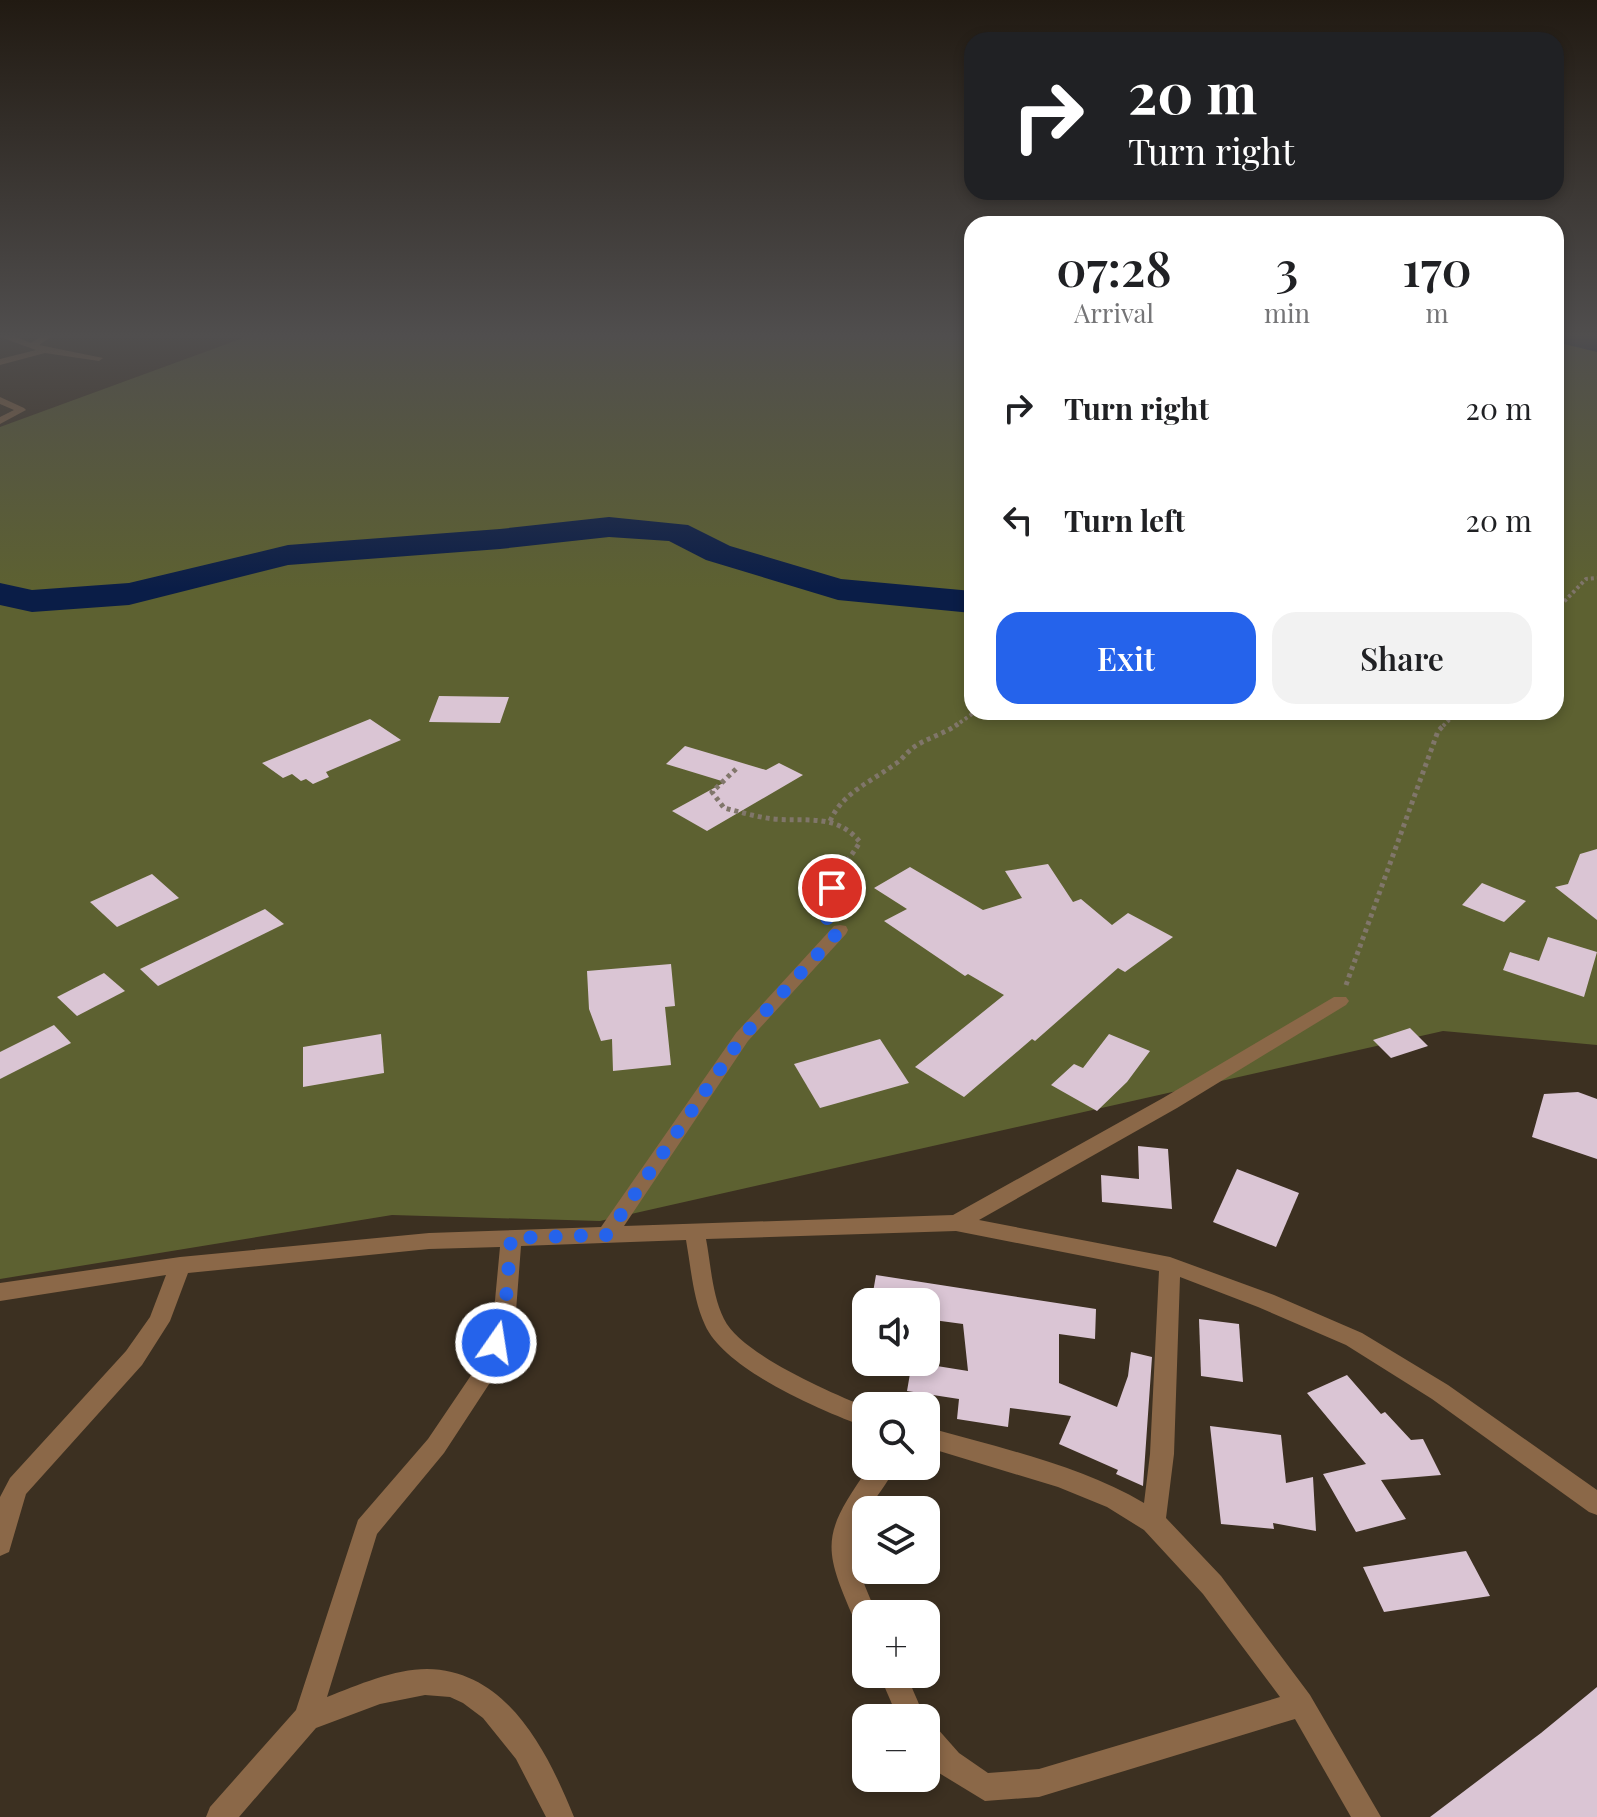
<!DOCTYPE html>
<html lang="en">
<head>
<meta charset="utf-8">
<style>
	body { margin:0; font-family:"Playfair Display",serif; background:#f2f2f2; color:#202124; height:100vh; display:flex; flex-direction:column; font-size:30px; white-space:nowrap }
	* { box-sizing:border-box; margin:0 }
	p { font-size:26px; color:#757577 }
	.icon { flex:none; width:44px; height:44px; fill:none; stroke:currentColor; stroke-width:2; stroke-linecap:round; stroke-linejoin:round }
	.map { position:relative; flex:1; overflow:hidden }
	.sheet { position:absolute; left:964px; top:216px; width:600px; height:504px; display:flex; flex-direction:column; background:#fff; border-radius:24px; box-shadow:0 4px 12px #0003 }
	.sheet>* { flex:none }
	.guide { position:absolute; left:964px; top:32px; width:600px; height:168px; border-radius:24px; box-shadow:0 4px 12px #0003; background:#202124; color:#fff; overflow:hidden }
	.buttons { position:absolute; left:852px; top:1288px; display:grid; gap:16px }
	.buttons a { display:grid; place-items:center; width:88px; height:88px; border-radius:16px; background:#fff; box-shadow:0 4px 12px #0003; font-size:40px }
	.pin { position:absolute; display:grid; place-items:center; width:68px; height:68px; color:#fff; margin:-34px; border:4px solid #fff; border-radius:50%; box-shadow:0 2px 8px #0007 }
	.me { position:absolute; width:88px; margin:-44px; rotate:13deg; stroke-linejoin:round; filter:drop-shadow(0 0 6px #0008) }
	.turn { display:flex; align-items:center; gap:28px; height:168px; padding:0 32px; font-size:36px }
	.turn .icon { width:104px; height:104px; stroke-width:2.5 }
	.turn b { display:block; font-size:56px; line-height:68px }
	.eta { display:flex; justify-content:space-evenly; align-items:center; height:136px; text-align:center }
	.eta b { font-size:48px; font-weight:600; line-height:56px }
	.action { display:flex; gap:16px; margin-top:auto; padding:16px 32px }
	.action a { flex:1; height:92px; border-radius:24px; background:#2563eb; color:#fff; font-size:32px; font-weight:600; line-height:92px; text-align:center }
	.action a+a { background:#f2f2f2; color:#202124 }
	ul { padding:0; list-style:none }
	li { display:flex; align-items:center; gap:24px; height:112px; padding:0 32px }
	li div { flex:1 }
	li b { display:block; font-size:30px }
	li em { font-style:normal }
	.map>svg:first-child { display:block }
</style>
</head>
<body>
<div class="map">
<svg width="1597" height="1817" viewBox="0 0 1597 1817">
	<rect width="100%" height="100%" fill="#3c3021"/>
	<polygon fill="#5d6131" points="254,334 972,334 972,712 1556,712 1556,334 1597,334 1597,1045 1443,1031 600,1221 392,1215 0,1279 0,427"/>
	<g fill="none" stroke-linecap="round" stroke-linejoin="round">
		<g fill="#0a1d47" fill-rule="evenodd">
			<polygon points="1556,334 1597,336 1597,352 1556,342"/>
			<polygon points="609,517 688,525 730,546 841,579 972,591 972,613 838,600 706,560 669,541 609,537 500,549 288,565 129,605 32,612 0,605 0,583 32,590 129,583 288,545 500,529"/>
		</g>
	</g>
	<g fill="#dac5d4">
		<polygon points="439,696 509,697 500,723 429,722"/>
		<polygon points="370,719 401,740 326,772 329,777 313,784 306,779 301,781 292,774 283,778 262,763"/>
		<polygon points="685,746 766,770 779,763 803,775 707,831 672,811 725,782 666,764"/>
		<polygon points="1597,849 1597,920 1555,887 1568,884 1580,854"/>
		<polygon points="1048,864 1073,902 1081,899 1112,925 1128,913 1173,937 1125,972 1118,968 1035,1041 1032,1039 964,1097 915,1067 1004,995 968,974 965,976 884,921 907,909 874,888 910,867 983,910 1022,898 1005,871"/>
		<polygon points="152,874 179,898 117,927 90,902"/>
		<polygon points="1482,883 1526,901 1504,922 1462,905"/>
		<polygon points="265,909 284,924 158,986 140,969"/>
		<polygon points="1548,937 1597,952 1584,997 1503,970 1510,952 1539,961"/>
		<polygon points="671,964 675,1006 665,1007 671,1065 613,1071 612,1039 601,1041 589,1009 587,971"/>
		<polygon points="104,973 125,991 77,1016 57,997"/>
		<polygon points="54,1025 71,1043 0,1079 0,1052"/>
		<polygon points="1410,1028 1428,1046 1391,1058 1373,1040"/>
		<polygon points="381,1034 384,1073 303,1087 303,1047"/>
		<polygon points="1109,1034 1150,1051 1127,1082 1097,1111 1051,1085 1074,1064 1083,1068"/>
		<polygon points="880,1039 909,1083 820,1108 794,1064"/>
		<polygon points="1578,1092 1597,1099 1597,1159 1532,1137 1544,1094"/>
		<polygon points="1138,1146 1168,1149 1172,1209 1102,1202 1101,1175 1139,1179"/>
		<polygon points="1237,1169 1299,1193 1276,1247 1213,1222"/>
		<polygon points="876,1275 1096,1309 1095,1339 1059,1334 1059,1383 1117,1407 1128,1376 1131,1352 1152,1357 1143,1486 1116,1474 1118,1470 1059,1444 1071,1416 1010,1408 1008,1427 957,1419 959,1399 907,1391 912,1362 968,1371 963,1324 926,1319 926,1302 872,1298"/>
		<polygon points="1199,1319 1239,1324 1243,1382 1201,1376"/>
		<polygon points="1347,1375 1381,1414 1385,1412 1411,1440 1423,1439 1441,1475 1381,1480 1406,1519 1356,1532 1323,1474 1366,1464 1307,1393"/>
		<polygon points="1210,1426 1281,1435 1286,1483 1313,1477 1316,1531 1273,1523 1274,1529 1221,1524"/>
		<polygon points="1466,1551 1490,1596 1384,1612 1363,1567"/>
		<polygon points="1597,1687 1597,1817 1430,1817 1541,1733"/>
	</g>
	<g fill="none" stroke-linecap="round" stroke-linejoin="round">
		<g stroke="#80766a" stroke-width="4" stroke-dasharray="3 3" stroke-linecap="butt">
			<polyline points="1556,610 1586,579 1597,578"/>
			<polyline points="955,726 975,712"/>
			<polyline points="1443,726 1457,712"/>
		</g>
		<g stroke="#80766a" stroke-width="5" stroke-dasharray="4 4" stroke-linecap="butt">
			<path d="M736 769 712 792 724 808C740 812 757 817 773 819 807 822 836 813 860 842 845 867 821 888 828 919"/>
			<path d="M830 821C843 792 871 782 895 764 902 760 907 752 914 747 927 738 944 734 958 724"/>
			<polyline points="1346,985 1438,731 1445,724"/>
		</g>
		<g fill="#8b6848" fill-rule="evenodd">
			<polygon points="0,334 9,334 31,343 45,334 55,334 39,345 103,358 99,361 45,353 0,365 0,359 36,350 0,337"/>
			<polygon points="0,397 24,408 26,410 0,424 0,417 14,410 0,404"/>
			<path d="M840 925 846 926 848 930 846 934 748 1041 624 1226 953 1215 1163 1098 1334 997H1346L1349 1001 1346 1005 1177 1108 979 1220 1170 1257 1274 1295 1362 1333 1448 1385 1597 1490V1515L1589 1512 1432 1399 1346 1345 1258 1307 1180 1277 1174 1454 1166 1518 1221 1576 1310 1695 1381 1817H1351L1295 1719 1039 1797 985 1801 939 1773 926 1758V1723L936 1727 959 1753 988 1773 1039 1769 1280 1697 1203 1594 1144 1530 1107 1507 1058 1487 926 1447V1427C999 1448 1078 1464 1144 1503L1150 1454 1159 1271 956 1231 706 1239C711 1265 712 1295 724 1319 741 1354 829 1392 866 1407V1427C822 1411 725 1370 705 1325 693 1299 691 1268 686 1240L521 1246 516 1311 497 1372 444 1453 377 1534 327 1697C358 1685 394 1669 427 1669 508 1670 548 1753 574 1817H546L516 1759 483 1718 463 1703 450 1697 425 1695 380 1704 316 1728 239 1817H206L210 1807 296 1710 358 1520 428 1439 476 1368 494 1311 500 1247 429 1249 188 1273 170 1321 142 1365 26 1494 9 1552 0 1556V1497L10 1478 126 1351 150 1317 166 1275 0 1301V1283L180 1257 429 1233 601 1227 736 1033 834 926Z"/>
			<path d="M870 1466H896C888 1483 874 1499 866 1513 844 1548 863 1581 877 1614H866V1629L857 1626C823 1548 819 1537 870 1466Z"/>
			<polygon points="879,1674 906,1674 925,1718 898,1718"/>
		</g>
	</g>
	<linearGradient id="sky" x2="0" y2="1"><stop stop-color="#211a12"/><stop offset="0.57" stop-color="#504e4e"/><stop offset="1" stop-color="#504e4e" stop-opacity="0"/></linearGradient>
	<rect width="1597" height="589" fill="url(#sky)"/>
	<g fill="none" stroke-linecap="round" stroke-linejoin="round">
		<polyline stroke="#2563eb" stroke-width="14" stroke-dasharray="0 25.2" points="496,1343 505,1311 511,1238 607,1235 742,1037 840,930 825,916 826,903 832,888"/>
	</g>
</svg>
<div class="buttons">
<a><svg class="icon" aria-label="sound" viewBox="0 0 24 24"><path d="M4 9h4l5-4v14l-5-4H4zM17 9q2 3 0 6"/></svg></a>
<a><svg class="icon" aria-label="search" viewBox="0 0 24 24"><circle cx="10" cy="10" r="6"/><path d="M15 15l6 6"/></svg></a>
<a><svg class="icon" aria-label="layers" viewBox="0 0 24 24"><path d="M12 4l9 5-9 5-9-5zM3 14l9 5 9-5"/></svg></a>
<a>+</a>
<a>−</a>
</div>
<div class="pin" style="left:832px;top:888px;background:#d93025"><svg class="icon" aria-label="arrive" viewBox="0 0 24 24"><path d="M6 21V4h12l-3 4 3 4H6"/></svg></div>
<svg class="me" style="left:496px;top:1343px" viewBox="-20 -20 40 40"><circle r="17" fill="#2563eb" stroke="#fff" stroke-width="3"/><path d="M0-11L8 9 0 5-8 9z" fill="#fff"/></svg>
<div class="guide">
<div class="turn"><svg class="icon" aria-label="right" viewBox="0 0 24 24"><path d="M7 20v-9h11M14 6l5 5-5 5"/></svg><div><b>20 m</b>Turn right</div></div>
</div>
<section class="sheet">
<div class="eta">
<div><b>07:28</b><p>Arrival</p></div>
<div><b>3</b><p>min</p></div>
<div><b>170</b><p>m</p></div>
</div>
<ul>
<li><svg class="icon" aria-label="right" viewBox="0 0 24 24"><path d="M7 20v-9h11M14 6l5 5-5 5"/></svg><div><b>Turn right</b></div><em>20 m</em></li>
<li><svg class="icon" aria-label="left" viewBox="0 0 24 24"><path d="M17 20v-9H6M10 6l-5 5 5 5"/></svg><div><b>Turn left</b></div><em>20 m</em></li>
</ul>
<div class="action"><a>Exit</a><a>Share</a></div>
</section>
</div>
</body>
</html>
